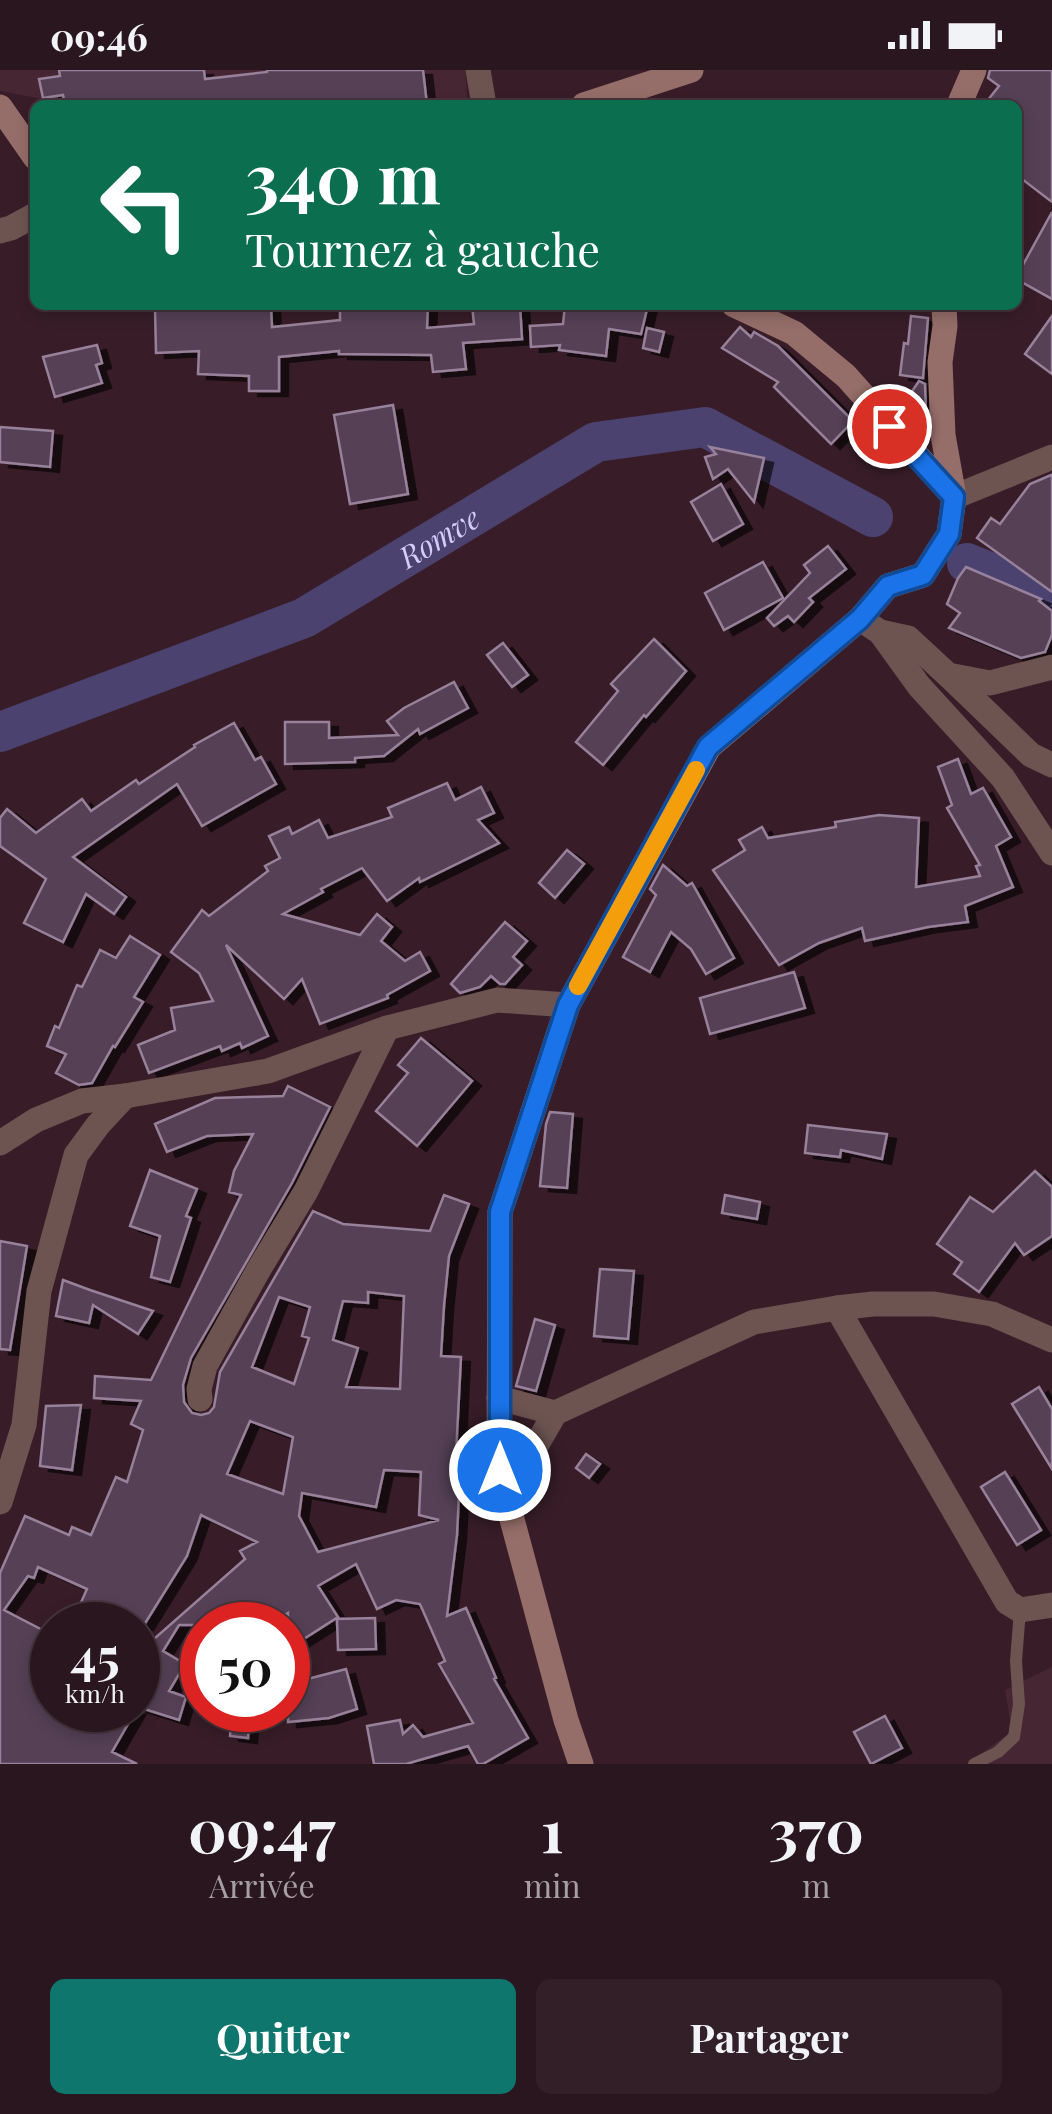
<!DOCTYPE html>
<html lang="fr">
<head>
<meta charset="utf-8">
<style>
	body { margin:0; font-family:"Playfair Display",serif; background:#321f27; color:#f1f3f6; height:100vh; display:flex; flex-direction:column; font-size:38px; white-space:nowrap }
	* { box-sizing:border-box; margin:0 }
	p { font-size:32px; color:#a59fa4 }
	.icon { flex:none; width:55px; height:55px; fill:none; stroke:currentColor; stroke-width:2; stroke-linecap:round; stroke-linejoin:round }
	.map { position:relative; height:1694px; overflow:hidden }
	.panel { display:flex; flex-direction:column; background:#2a161e; flex:1 }
	.panel>* { flex:none }
	.guide { position:absolute; left:30px; top:30px; width:992px; height:210px; border-radius:15px; box-shadow:0 5px 15px #0003,0 0 0 2px #46353c; background:#0b6e4f; color:#fff; overflow:hidden }
	.speed { position:absolute; left:30px; top:1532px; display:flex; gap:20px; font-size:50px; font-weight:700; text-align:center }
	.speed>* { display:grid; place-content:center; width:130px; height:130px; border-radius:50%; background:#2a161e; box-shadow:0 5px 15px #0003,0 0 0 2px #46353c; line-height:1 }
	.speed small { font-size:25px; font-weight:400 }
	.speed .limit { border:15px solid #d22; background:#fff; color:#111 }
	.pin { position:absolute; display:grid; place-items:center; width:85px; height:85px; color:#fff; margin:-42px; border:5px solid #fff; border-radius:50%; box-shadow:0 2px 10px #0007 }
	.me { position:absolute; width:110px; margin:-55px; rotate:0deg; stroke-linejoin:round; filter:drop-shadow(0 0 8px #0008) }
	.turn { display:flex; align-items:center; gap:35px; height:210px; padding:0 50px; font-size:45px }
	.turn .icon { width:130px; height:130px; stroke-width:2.5 }
	.turn b { display:block; font-size:70px; line-height:85px }
	.eta { display:flex; justify-content:space-evenly; align-items:center; height:170px; text-align:center }
	.eta b { font-size:60px; font-weight:700; line-height:70px }
	.action { display:flex; gap:20px; margin-top:auto; padding:20px 50px }
	.action a { flex:1; height:115px; border-radius:15px; background:#0f766e; color:#fff; font-size:40px; font-weight:700; line-height:115px; text-align:center }
	.action a+a { background:#321f27; color:#f1f3f6 }
	.status { display:flex; justify-content:space-between; align-items:center; height:70px; padding:0 50px; background:#2a161e; direction:ltr }
	.status svg { height:28px; fill:currentColor }
	.map>svg:first-child { display:block }
</style>
</head>
<body>
<div class="status"><b>09:46</b><svg viewBox="0 0 49 12"><path d="M0 12V9h3v3zM5 12V6h3v6zM10 12V3h3v9zM15 12V0h3v12zM26 1h20v11H26zM47 4h2v5h-2z"/></svg></div>
<div class="map">
<svg width="1052" height="1694" viewBox="0 0 1052 1694">
	<defs>
		<filter id="shadow"><feDropShadow dx="9" dy="5" stdDeviation="0" flood-color="#0009"/></filter>
	</defs>
	<rect width="100%" height="100%" fill="#381d28"/>
	<g fill="#472634">
		<polygon points="0,0 465,0 468,35 74,35 0,21"/>
		<polygon points="1052,1597 1052,1694 967,1694 1012,1661 1005,1620"/>
	</g>
	<g fill="none" stroke-linecap="round" stroke-linejoin="round">
		<g stroke="#4b426f" stroke-width="40">
			<polyline points="967,493 1052,527"/>
			<path id="s1" d="M0 662 304 548 596 372 705 357 873 447"/>
		</g>
	</g>
	<g fill="#544056" stroke="#98819a" stroke-width="2.5" fill-rule="evenodd" filter="url(#shadow)">
		<polygon points="59,0 204,0 205,9 267,2 267,0 423,0 427,35 65,35 63,25 43,28 39,9 60,6"/>
		<polygon points="990,0 1052,0 1052,132 1018,106 1018,35 984,35 999,16 988,8"/>
		<polygon points="1052,142 1052,229 1018,210 1018,204"/>
		<polygon points="215,235 271,235 272,257 340,250 340,235 428,235 427,258 474,254 472,235 520,235 522,269 463,273 466,299 433,302 431,285 339,284 339,281 279,287 279,321 249,321 249,306 198,304 199,281 156,283 155,238"/>
		<polygon points="565,235 648,235 641,264 609,259 606,286 559,280 560,275 531,277 530,256 563,254"/>
		<polygon points="911,246 928,248 923,308 900,305 904,273 908,274"/>
		<polygon points="1052,246 1052,304 1025,284"/>
		<polygon points="740,257 751,267 754,262 778,276 853,351 831,374 774,317 778,312 722,278"/>
		<polygon points="647,258 664,262 659,282 643,278"/>
		<polygon points="97,275 102,293 96,295 102,313 55,327 43,287"/>
		<polygon points="919,311 925,314 926,343 906,330"/>
		<polygon points="393,335 408,424 350,434 334,345"/>
		<polygon points="0,357 53,361 50,397 0,392"/>
		<polygon points="710,377 764,388 754,432 728,399 713,409 705,387 716,384"/>
		<polygon points="1051,405 1052,406 1052,522 977,468 991,448 1000,454 1030,414"/>
		<polygon points="721,414 743,454 713,471 691,432"/>
		<polygon points="828,476 846,499 809,528 813,532 794,552 788,546 774,556 767,548 810,503 804,495"/>
		<polygon points="763,492 783,528 724,560 705,523"/>
		<polygon points="966,497 1041,529 1039,531 1052,541 1052,565 1045,582 1021,588 949,558 960,543 947,534 958,508"/>
		<polygon points="654,569 686,601 646,647 644,645 603,695 576,672 618,621 611,614"/>
		<polygon points="503,573 528,605 512,617 487,585"/>
		<polygon points="454,612 468,638 420,664 418,659 384,686 355,688 355,692 285,694 285,652 329,652 329,668 398,665 387,651 404,638"/>
		<polygon points="234,653 255,690 261,687 276,714 202,756 177,714 73,787 126,827 114,844 86,824 63,872 24,853 46,809 0,776 0,748 7,739 36,763 82,729 91,741 136,710 139,714 195,677 194,675"/>
		<polygon points="958,689 971,724 983,718 1011,767 996,776 1013,817 965,836 968,852 928,857 865,871 862,858 819,873 779,895 713,800 745,780 739,770 762,757 768,768 836,757 835,752 879,745 919,748 916,817 980,806 976,796 980,795 947,738 952,735 938,697"/>
		<polygon points="447,713 455,730 481,717 494,743 478,750 499,773 420,812 419,808 387,831 362,798 321,819 323,822 283,844 360,865 377,844 392,857 381,871 405,891 420,882 430,901 387,925 388,928 320,954 302,909 284,929 226,875 268,966 242,978 240,973 222,981 220,976 149,1003 138,975 175,960 171,938 213,931 199,903 171,882 202,840 209,846 268,801 265,796 280,788 269,766 289,757 292,764 319,750 328,768 392,747 388,738"/>
		<polygon points="567,780 584,794 555,828 539,813"/>
		<polygon points="663,795 687,816 692,813 734,888 706,904 691,879 671,862 650,902 623,887 656,825 650,819"/>
		<polygon points="505,852 527,871 513,887 522,895 505,914 500,914 491,906 480,917 460,923 451,914"/>
		<polygon points="130,866 160,885 134,927 143,932 115,977 113,976 92,1013 79,1015 56,1003 66,984 47,976 55,956 59,958 77,915 82,917 100,880 116,888"/>
		<polygon points="794,902 805,938 710,964 700,928"/>
		<polygon points="421,968 472,1011 417,1076 376,1041 408,1003 398,995"/>
		<path d="M288 1016 330 1037 292 1113 191 1288 183 1315 184 1332 192 1343 201 1345 209 1343 214 1337 220 1302 313 1141 343 1154 430 1161 444 1125 469 1134 449 1186 444 1236 441 1286 461 1287 455 1404H460L457 1465 447 1546 466 1538 496 1608 494 1609 528 1668 483 1694H478L468 1676 406 1694H374L367 1656 400 1650 403 1664 413 1655 423 1667 473 1653 439 1594 445 1591 420 1534 396 1530 377 1539 356 1494 318 1516 338 1547 288 1579V1543L268 1555H179L163 1581 185 1594 169 1621 186 1627 179 1650 138 1637V1583L245 1489 240 1481 257 1472 201 1445 187 1486 144 1555H71L87 1519 38 1497 34 1508 28 1506 4 1540 52 1565V1580L38 1610 52 1611V1640H83L103 1656 112 1640H136L112 1682 137 1694H0V1503L25 1446 69 1465 72 1457 91 1465 116 1407 127 1412 143 1360 131 1354 141 1331 94 1328 95 1306 151 1310 241 1125 229 1122 234 1101 253 1064 207 1066 167 1082 155 1054 215 1028 283 1026ZM368 1222 404 1226 400 1319 346 1317 358 1278 333 1270 343 1231 368 1233ZM279 1227 310 1237 302 1266 309 1268 294 1314 252 1297ZM250 1351 293 1367 283 1424 227 1404ZM384 1400 421 1402 419 1445 439 1450 318 1482 299 1446 302 1423 376 1437Z"/>
		<polygon points="550,1042 573,1044 567,1118 540,1116 546,1054"/>
		<polygon points="808,1055 887,1064 882,1089 841,1080 840,1087 805,1083"/>
		<polygon points="150,1100 197,1119 186,1146 191,1148 170,1212 151,1207 160,1166 130,1156"/>
		<polygon points="1035,1101 1052,1117 1052,1166 1024,1185 1015,1173 979,1222 954,1204 962,1192 937,1174 970,1127 993,1142"/>
		<polygon points="725,1125 760,1132 757,1149 722,1143"/>
		<polygon points="0,1171 27,1176 10,1280 0,1279"/>
		<polygon points="600,1199 634,1201 628,1269 594,1266"/>
		<polygon points="63,1210 90,1220 153,1241 138,1264 93,1235 89,1253 56,1246"/>
		<polygon points="535,1249 555,1255 536,1321 516,1316"/>
		<polygon points="1039,1317 1052,1339 1052,1399 1012,1334"/>
		<polygon points="81,1335 72,1400 40,1396 46,1336"/>
		<polygon points="586,1384 600,1394 589,1408 576,1398"/>
		<polygon points="1005,1402 1041,1460 1017,1475 981,1417"/>
		<polygon points="375,1548 376,1579 338,1580 337,1549"/>
		<polygon points="346,1599 357,1639 329,1648 288,1652 288,1614"/>
		<polygon points="232,1640 250,1640 248,1668 230,1666"/>
		<polygon points="885,1646 902,1678 871,1694 854,1662"/>
	</g>
	<g fill="none" stroke-linecap="round" stroke-linejoin="round">
		<polyline stroke="#6d5451" stroke-width="12" points="974,1694 998,1682 1014,1667 1019,1634 1016,1591 1020,1540"/>
		<g stroke="#6d5451" stroke-width="25">
			<polyline points="478,0 484,35"/>
			<polyline points="0,161 11,158 35,145"/>
			<polyline points="954,427 1052,387"/>
			<polyline points="860,549 880,562 919,616 1003,708 1052,783"/>
			<polyline points="880,562 908,568 948,605 990,613 1052,597"/>
			<polyline points="948,605 1031,685 1052,695"/>
			<polyline points="837,1238 1007,1532 1020,1540 1052,1535"/>
			<polyline points="499,1328 555,1343"/>
			<polyline points="200,1329 199,1319 205,1296 259,1199 306,1121 387,958"/>
			<polyline points="506,1428 555,1343 754,1252 837,1238 873,1234 934,1234 992,1244 1052,1270"/>
			<polyline points="0,1432 24,1355 39,1221 76,1085 98,1055 125,1026"/>
		</g>
		<polyline stroke="#6d5451" stroke-width="25" points="0,1073 36,1050 82,1031 125,1026 268,1001 387,958 497,930 568,935"/>
		<g stroke="#956d69" stroke-width="25">
			<polyline points="584,35 691,0"/>
			<polyline points="959,35 974,0"/>
			<polyline points="0,37 35,87"/>
			<polyline points="944,235 945,256 940,292 943,365 954,427"/>
			<polyline points="581,1694 566,1650 499,1401 500,1142 568,935 709,677 860,549 888,516 923,505 949,464 954,427 846,306 794,263 734,235"/>
		</g>
	</g>
	<g fill="none" stroke-linecap="round" stroke-linejoin="round">
		<g stroke="#114b97" stroke-width="25">
			<polyline id="route" points="500,1400 500,1142 568,935 708,677 860,549 888,516 923,505 949,464 954,427 889,356"/>
		</g>
		<use href="#route" stroke="#1a73e8" stroke-width="18"/>
		<polyline stroke="#f59e0b" stroke-width="18" points="578,916 696,700"/>
	</g>
	<g text-anchor="middle" dominant-baseline="central" stroke-width="10" stroke-linejoin="round" paint-order="stroke">
		<g font-size="30" font-style="italic" fill="#d4cdfb" stroke="#381d28">
			<text stroke="none"><textPath href="#s1" startOffset="482">Romve</textPath></text>
		</g>
	</g>
</svg>
<div class="speed"><div>45<small>km/h</small></div><div class="limit">50</div></div>
<div class="pin" style="left:889px;top:356px;background:#d93025"><svg class="icon" aria-label="arrive" viewBox="0 0 24 24"><path d="M6 21V4h12l-3 4 3 4H6"/></svg></div>
<svg class="me" style="left:500px;top:1400px" viewBox="-20 -20 40 40"><circle r="17" fill="#1a73e8" stroke="#fff" stroke-width="3"/><path d="M0-11L8 9 0 5-8 9z" fill="#fff"/></svg>
<div class="guide">
<div class="turn"><svg class="icon" aria-label="left" viewBox="0 0 24 24"><path d="M17 20v-9H6M10 6l-5 5 5 5"/></svg><div><b>340 m</b>Tournez à gauche</div></div>
</div>
</div>
<section class="panel">
<div class="eta">
<div><b>09:47</b><p>Arrivée</p></div>
<div><b>1</b><p>min</p></div>
<div><b>370</b><p>m</p></div>
</div>
<div class="action"><a>Quitter</a><a>Partager</a></div>
</section>
</body>
</html>
